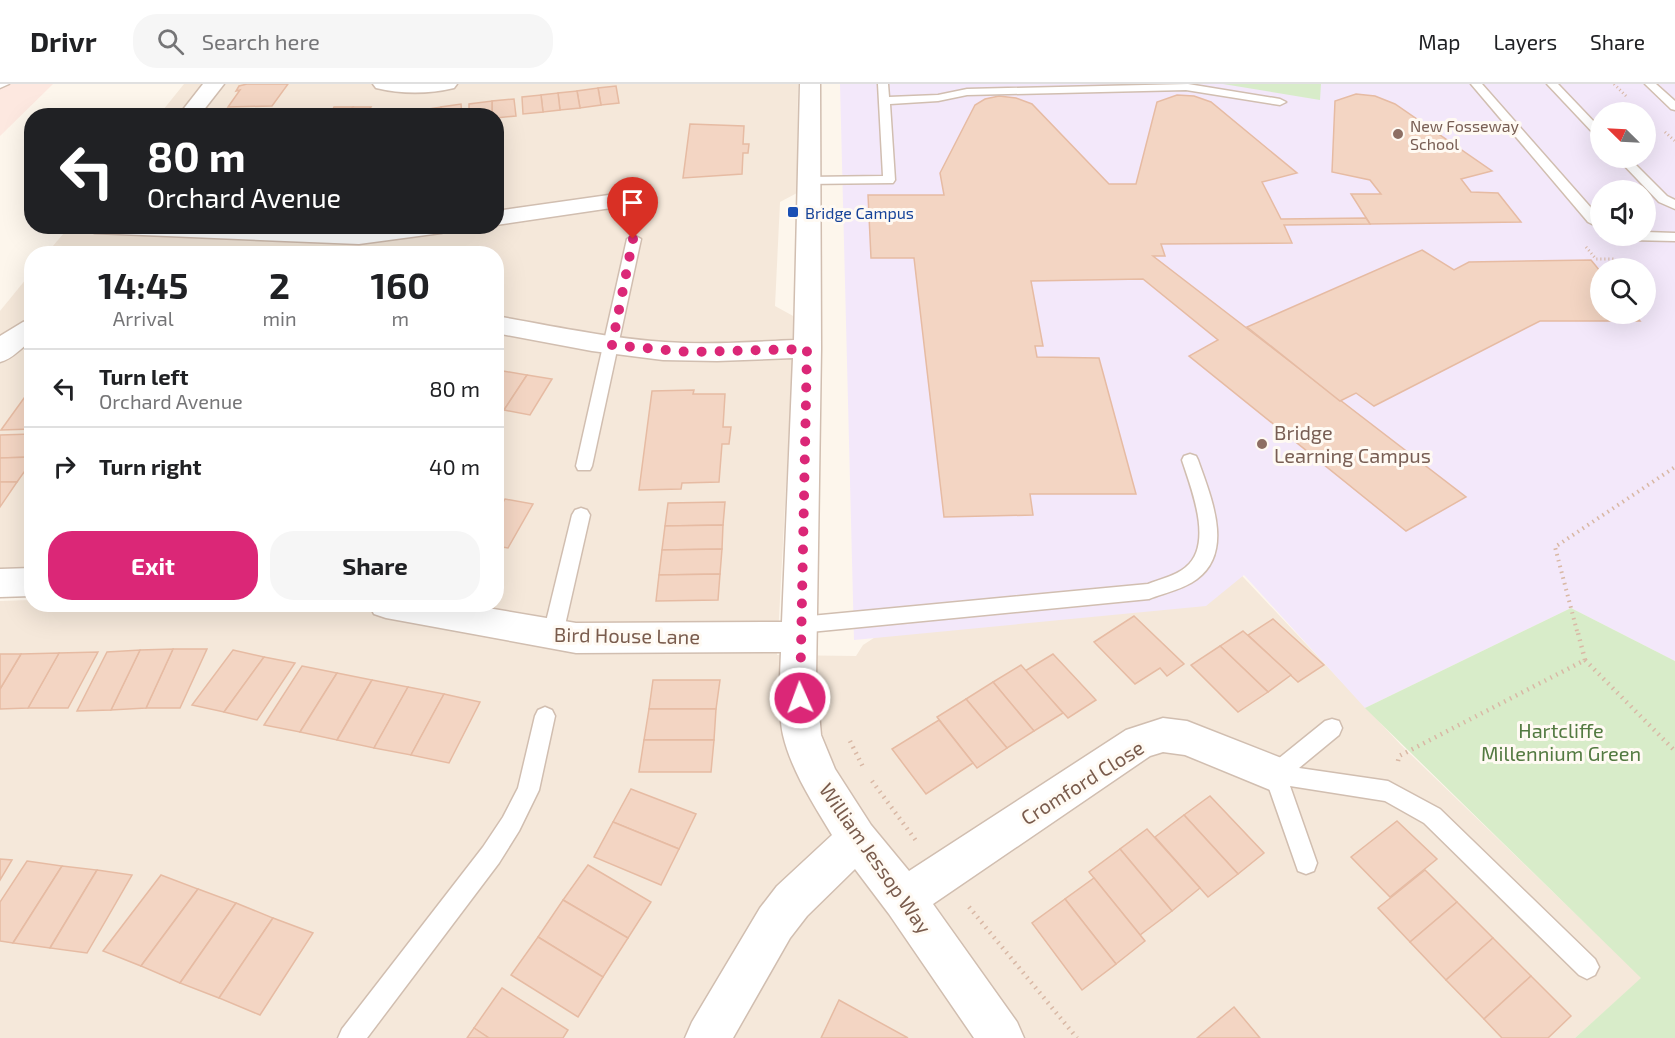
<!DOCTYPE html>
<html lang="en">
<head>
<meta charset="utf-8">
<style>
	body { margin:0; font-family:"Exo 2",sans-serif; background:#f6f6f6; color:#202124; height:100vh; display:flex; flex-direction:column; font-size:22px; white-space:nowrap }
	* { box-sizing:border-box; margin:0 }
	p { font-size:20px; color:#757577 }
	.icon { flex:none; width:33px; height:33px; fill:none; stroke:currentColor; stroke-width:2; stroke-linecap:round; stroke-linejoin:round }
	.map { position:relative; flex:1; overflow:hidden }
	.panel { position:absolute; left:24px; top:162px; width:480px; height:366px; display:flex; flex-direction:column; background:#fff; border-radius:24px; box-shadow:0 6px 24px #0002 }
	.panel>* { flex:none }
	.hud { position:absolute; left:24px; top:24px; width:480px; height:126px; border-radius:24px; box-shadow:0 6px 24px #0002; background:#202124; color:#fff; overflow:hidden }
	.needle { width:39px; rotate:294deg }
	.fabs { position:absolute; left:1590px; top:18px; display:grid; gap:12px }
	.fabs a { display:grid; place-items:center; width:66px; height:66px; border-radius:50%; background:#fff; box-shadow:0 6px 24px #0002; font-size:30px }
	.pin { position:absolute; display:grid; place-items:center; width:51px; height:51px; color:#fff; margin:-62px -26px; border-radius:50% 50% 50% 0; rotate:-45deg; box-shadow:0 0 6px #0007 }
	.pin .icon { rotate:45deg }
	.me { position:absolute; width:66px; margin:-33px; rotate:358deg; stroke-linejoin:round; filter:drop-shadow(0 0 4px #0008) }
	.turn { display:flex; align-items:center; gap:21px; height:126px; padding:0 24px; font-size:27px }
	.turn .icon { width:78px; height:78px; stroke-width:2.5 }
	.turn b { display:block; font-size:42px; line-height:51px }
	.eta { display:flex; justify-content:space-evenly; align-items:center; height:102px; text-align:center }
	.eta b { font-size:36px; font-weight:700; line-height:42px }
	.action { display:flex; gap:12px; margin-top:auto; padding:12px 24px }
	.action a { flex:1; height:69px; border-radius:24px; background:#db2777; color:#fff; font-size:24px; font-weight:700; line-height:69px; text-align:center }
	.action a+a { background:#f6f6f6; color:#202124 }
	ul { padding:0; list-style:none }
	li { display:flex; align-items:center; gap:18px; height:78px; padding:0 24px; border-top:2px solid #e0e0e0 }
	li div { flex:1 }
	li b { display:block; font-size:22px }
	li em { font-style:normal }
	header { display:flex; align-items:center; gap:36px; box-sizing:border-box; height:84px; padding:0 30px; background:#fff; border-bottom:2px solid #e0e0e0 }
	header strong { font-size:28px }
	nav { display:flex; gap:33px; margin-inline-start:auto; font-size:21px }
	.search { width:420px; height:54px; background:#f6f6f6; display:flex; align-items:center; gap:15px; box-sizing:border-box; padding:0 21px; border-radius:24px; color:#757577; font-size:22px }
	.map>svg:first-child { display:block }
</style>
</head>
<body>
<header>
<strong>Drivr</strong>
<div class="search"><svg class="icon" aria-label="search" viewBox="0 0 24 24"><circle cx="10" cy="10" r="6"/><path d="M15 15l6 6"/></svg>Search here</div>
<nav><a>Map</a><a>Layers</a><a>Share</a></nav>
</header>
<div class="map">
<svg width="1675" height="954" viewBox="0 0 1675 954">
	<rect width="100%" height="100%" fill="#fdf6ec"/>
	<g fill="#f5e8da">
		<polygon points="184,0 798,0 797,109 780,118 775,222 795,233 777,571 856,572 863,561 880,550 1230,479 1401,661 1642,894 1575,954 0,954 0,517 31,516 32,520 496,520 496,170 47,169 69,143 496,142 496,32 159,31"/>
		<polygon points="31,189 31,513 0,513 0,227"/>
	</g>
	<polygon fill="#fde8e0" points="0,0 53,0 0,52"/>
	<path fill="#f3e8fa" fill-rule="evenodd" d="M840 0H1675V577L1571 524 1365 624 1244 491 1206 522 854 556ZM1600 28H1646V74H1600ZM1600 106H1646V152H1600ZM1600 184H1646V230H1600Z"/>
	<g fill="#d8ecc9">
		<polygon points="1219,0 1321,0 1320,16 1223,0"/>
		<polygon points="1571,524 1675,577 1675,954 1575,954 1641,894 1365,624"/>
	</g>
	<g fill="#f3d5c3" stroke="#e6bba3" stroke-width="1.5">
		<polygon points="247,0 288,0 272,22 228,23 240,6 236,7 239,2"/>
		<polygon points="616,2 619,19 601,21 598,4"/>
		<polygon points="598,4 601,21 580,24 577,7"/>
		<polygon points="577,7 580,24 560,26 558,9"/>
		<polygon points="558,9 560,26 543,28 541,11"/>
		<polygon points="1356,10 1375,12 1395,20 1492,87 1461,95 1471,108 1498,109 1521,138 1370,140 1351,110 1381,110 1370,96 1332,88 1335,17"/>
		<polygon points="541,11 543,28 523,30 522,13"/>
		<polygon points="1177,11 1194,12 1211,18 1297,89 1262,98 1281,135 1366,134 1370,140 1284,141 1292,159 1161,160 1165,172 1153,172 1466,413 1406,447 1189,272 1218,256 1143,195 1031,197 1043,262 1035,262 1037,273 1099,274 1136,410 1030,410 1033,431 944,433 914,174 871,174 868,111 944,111 940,89 975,21 985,15 999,12 1016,14 1032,20 1109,100 1136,100 1157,18"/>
		<polygon points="514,15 516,32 496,34 496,32 492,32 492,17"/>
		<polygon points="492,17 492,32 469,32 469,20"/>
		<polygon points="461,20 462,32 442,32 441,23"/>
		<polygon points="334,23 353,23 347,32 329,32"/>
		<polygon points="353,23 371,23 365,32 347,32"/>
		<polygon points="441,23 442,32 422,32 422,26"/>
		<polygon points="378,25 396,25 392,32 374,32"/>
		<polygon points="396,25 414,25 411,32 392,32"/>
		<polygon points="268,26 265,32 228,32 232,27"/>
		<polygon points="690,40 744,42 743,60 749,60 748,69 743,69 742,90 683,94"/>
		<polygon points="1422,166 1454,186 1469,178 1591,176 1600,187 1600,230 1634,230 1640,237 1540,237 1374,322 1356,309 1340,317 1247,243"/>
		<polygon points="503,287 527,291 504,326 496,325 496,296"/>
		<polygon points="527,291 552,295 530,331 504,326"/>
		<polygon points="32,303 32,345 1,346"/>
		<polygon points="694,306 693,310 725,310 723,343 731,343 729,360 722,360 719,398 682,399 681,405 639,406 652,307"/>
		<polygon points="32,350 32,373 0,374 0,351"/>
		<polygon points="32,373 32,377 17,398 0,398 0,374"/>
		<polygon points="0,398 17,398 0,423"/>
		<polygon points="505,415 533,420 508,464 496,462 496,431"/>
		<polygon points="725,418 723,441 665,442 668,419"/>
		<polygon points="723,441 722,465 662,466 665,442"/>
		<polygon points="722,465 720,490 659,491 662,466"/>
		<polygon points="720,490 718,516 656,517 659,491"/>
		<polygon points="1134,532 1184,580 1167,592 1160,584 1135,600 1094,558"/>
		<polygon points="1273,535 1324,581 1298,598 1248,551"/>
		<polygon points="1243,547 1291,591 1268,608 1220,562"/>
		<polygon points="1220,562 1268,608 1238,628 1191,581"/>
		<polygon points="173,565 207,565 180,624 146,624"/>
		<polygon points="173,565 146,624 111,626 140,566"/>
		<polygon points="140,566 111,626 77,627 107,568"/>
		<polygon points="233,566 264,573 224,628 192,621"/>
		<polygon points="98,568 68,624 28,624 59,569"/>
		<polygon points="59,569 28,624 0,625 0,605 21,570"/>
		<polygon points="0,570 21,570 0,605"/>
		<polygon points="1053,570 1096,616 1068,634 1025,587"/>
		<polygon points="264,573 295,579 257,636 224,628"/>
		<polygon points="1021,581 1063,629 1034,647 993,598"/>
		<polygon points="302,582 337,589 300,648 264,641"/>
		<polygon points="337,589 372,596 337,656 300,648"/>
		<polygon points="372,596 408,603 374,664 337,656"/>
		<polygon points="653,596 720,596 716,625 649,625"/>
		<polygon points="993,598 1034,647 1007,664 966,615"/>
		<polygon points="408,603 444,610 411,671 374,664"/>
		<polygon points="444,610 480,618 449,679 411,671"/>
		<polygon points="966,615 1007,664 977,684 937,633"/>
		<polygon points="649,625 716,625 714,656 644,656"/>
		<polygon points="939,636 973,679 926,710 892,665"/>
		<polygon points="644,656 714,656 711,688 639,688"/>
		<polygon points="631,705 696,730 679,765 613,738"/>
		<polygon points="1210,712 1264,769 1238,790 1184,731"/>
		<polygon points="1184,731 1238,790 1208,813 1155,753"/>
		<polygon points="1397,737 1437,775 1390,813 1351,773"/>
		<polygon points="613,738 679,765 661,801 594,773"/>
		<polygon points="1147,745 1200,804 1172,827 1120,765"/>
		<polygon points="1120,765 1172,827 1140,851 1089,788"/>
		<polygon points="0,775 12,776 0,796"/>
		<polygon points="27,777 62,782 13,859 0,857 0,818"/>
		<polygon points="588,781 651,818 628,854 563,816"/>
		<polygon points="62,782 97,786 50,864 13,859"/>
		<polygon points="97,786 132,791 87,869 50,864"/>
		<polygon points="1425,786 1457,818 1410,858 1378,824"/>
		<polygon points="161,791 198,805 141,882 103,867"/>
		<polygon points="1094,794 1145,857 1116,880 1065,815"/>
		<polygon points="198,805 236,819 180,899 141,882"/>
		<polygon points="1065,815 1116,880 1082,906 1032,839"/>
		<polygon points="563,816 628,854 603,893 538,853"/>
		<polygon points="1457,818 1493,854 1446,896 1410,858"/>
		<polygon points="236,819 273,834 219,914 180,899"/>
		<polygon points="273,834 313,849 260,931 219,914"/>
		<polygon points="538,853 603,893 578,933 511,891"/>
		<polygon points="1493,854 1531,892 1484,935 1446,896"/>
		<polygon points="1531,892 1571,932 1548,954 1502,954 1484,935"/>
		<polygon points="502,904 568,946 563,954 489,954 474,944"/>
		<polygon points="839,916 908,954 821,954"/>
		<polygon points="1234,923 1260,954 1197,954"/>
		<polygon points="474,944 489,954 467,954"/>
	</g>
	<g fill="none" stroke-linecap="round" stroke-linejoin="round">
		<g stroke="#d1beb0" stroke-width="3">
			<g id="lane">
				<polygon points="0,0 9,0 0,4"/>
				<polygon points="878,0 888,0 889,13 938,11 967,5 1188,0 1280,15 1286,18 1280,21 1186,6 967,11 938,17 890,20 895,96 893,99 804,100 802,97 804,94 808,93 883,92"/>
				<polygon points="1471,0 1482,0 1600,134 1600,144 1588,138"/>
				<polygon points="1547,0 1558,0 1600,44 1600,53 1596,52"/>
				<polygon points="1645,0 1656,0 1675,17 1675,26 1671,25"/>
				<polygon points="1617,74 1629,74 1667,112 1675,116 1675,125 1659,118"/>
				<polygon points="1646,148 1675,149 1675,157 1628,156 1621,152 1646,152"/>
				<polygon points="634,151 641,155 592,382 590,386 578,386 576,382 627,155"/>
				<path d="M1190 370 1196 372 1198 376C1210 411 1235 467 1197 495 1184 505 1164 509 1149 515L800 549 793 547 791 541 793 535 800 533 1148 500C1160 495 1176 492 1186 483 1214 460 1191 404 1182 376L1184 372Z"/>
				<polygon points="581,424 587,426 590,431 563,550 560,556 553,558 546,556 543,550 572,431 575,426"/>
				<polygon points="545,623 552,626 555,632 539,706 519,747 499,779 367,954 338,954 342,945 483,763 503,733 518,704 535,632 538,626"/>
				<polygon points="1332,635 1339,637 1342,644 1339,651 1299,684 1388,697 1440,725 1595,875 1599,883 1595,891 1587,895 1579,891 1424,739 1385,717 1290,702 1317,779 1314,787 1306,790 1298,787 1264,690 1268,683 1325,637"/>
			</g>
		</g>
		<g stroke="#d1beb0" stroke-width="3">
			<g id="street">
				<polygon points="203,0 224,0 199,32 178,32"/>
				<path d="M373 0H457L454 4C429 10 401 10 376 4Z"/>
				<path d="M800 0H820L821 265 816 596 821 651 835 685 871 741 909 787 1126 646 1163 634 1187 637 1289 677 1294 690 1289 703 1275 708 1185 671 1163 668 1150 672 933 820 1017 938 1024 954H974L889 830 855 785 807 832 790 854 733 954H685L692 938 760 824 777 802 832 751C814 721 791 686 783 651 778 627 780 593 781 568L576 569 386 534 374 530 369 520H464L576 539 782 538 793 274 717 277 663 276 592 267 496 249V232C552 242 608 254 665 258 708 261 751 258 794 256Z"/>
				<polygon points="644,106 652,108 656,113 652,118 496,141 496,127"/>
				<polygon points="83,142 281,142 359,146 383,142 453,142 449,147 441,149 359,160 95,149 87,147"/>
				<path d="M32 235V257C20 264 13 275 0 278V252L23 238Z"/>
				<polygon points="32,484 32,512 0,513 0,485"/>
			</g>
		</g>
		<g stroke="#d9b8a5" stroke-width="3" stroke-dasharray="1 3" stroke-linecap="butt">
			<polyline points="1614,0 1626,12"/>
			<polyline points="1665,48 1675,57"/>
			<polyline points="1586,163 1596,175 1615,175"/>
		</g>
		<polyline stroke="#d9b8a5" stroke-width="4" stroke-dasharray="1.5 4.5" stroke-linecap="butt" points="1577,547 1555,463 1675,383"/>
		<g stroke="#d9b8a5" stroke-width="4.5" stroke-dasharray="1.5 5" stroke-linecap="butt">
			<polyline points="1585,576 1675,667"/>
			<polyline points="850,657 864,685"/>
			<polyline points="1398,677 1399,672 1585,576 1577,545"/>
			<polyline points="872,697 917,758"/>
			<polyline points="969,823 1077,954"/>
		</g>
		<use href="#lane" fill="#fff" fill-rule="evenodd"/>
		<use href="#street" fill="#fff" fill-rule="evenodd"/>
	</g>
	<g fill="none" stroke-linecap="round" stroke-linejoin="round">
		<polyline stroke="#db2777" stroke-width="10" stroke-dasharray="0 18" points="633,155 612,261 688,268 807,265 800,614"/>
	</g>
	<g fill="#8d6e63" stroke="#fffaf3" stroke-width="2">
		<circle cx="1398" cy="50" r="6"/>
		<circle cx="1262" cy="360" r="6"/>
	</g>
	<rect fill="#1a4fb4" stroke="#fffaf3" stroke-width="2" x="787" y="122" width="12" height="12" rx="3"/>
	<g text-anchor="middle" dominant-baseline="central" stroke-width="6" stroke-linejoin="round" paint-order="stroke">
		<g font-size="16" fill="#785e54" stroke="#fffaf3" text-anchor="start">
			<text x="1410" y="41">New Fosseway<tspan x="1410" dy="18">School</tspan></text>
		</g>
		<g font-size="16" fill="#164399" stroke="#fffaf3" text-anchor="start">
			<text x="805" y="128">Bridge Campus</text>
		</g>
		<g font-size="20" fill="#785e54" stroke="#fffaf3" text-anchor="start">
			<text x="1274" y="348">Bridge<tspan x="1274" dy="23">Learning Campus</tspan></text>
		</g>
		<g font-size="20" fill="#7a5c4d" stroke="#fffaf3">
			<text transform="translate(627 551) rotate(1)">Bird House Lane</text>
			<text transform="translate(1082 698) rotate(-32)">Cromford Close</text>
			<text transform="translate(876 774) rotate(55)">William Jessop Way</text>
		</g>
		<g font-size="20" fill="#537a41" stroke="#fffaf3">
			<text x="1561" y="646">Hartcliffe<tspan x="1561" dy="23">Millennium Green</tspan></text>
		</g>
	</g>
</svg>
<div class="fabs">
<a><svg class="needle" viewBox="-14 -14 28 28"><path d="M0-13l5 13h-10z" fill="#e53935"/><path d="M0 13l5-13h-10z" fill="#757577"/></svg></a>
<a><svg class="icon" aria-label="sound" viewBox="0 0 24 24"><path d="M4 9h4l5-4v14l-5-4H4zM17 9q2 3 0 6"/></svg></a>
<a><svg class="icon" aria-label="search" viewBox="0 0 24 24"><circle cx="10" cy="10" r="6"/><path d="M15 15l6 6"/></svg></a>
</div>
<div class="pin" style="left:633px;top:155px;background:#d93025"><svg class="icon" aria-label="arrive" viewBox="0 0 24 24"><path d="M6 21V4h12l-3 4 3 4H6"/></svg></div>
<svg class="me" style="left:800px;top:614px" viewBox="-20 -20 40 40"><circle r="17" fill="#db2777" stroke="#fff" stroke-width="3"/><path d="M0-11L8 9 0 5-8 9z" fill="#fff"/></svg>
<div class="hud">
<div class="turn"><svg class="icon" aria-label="left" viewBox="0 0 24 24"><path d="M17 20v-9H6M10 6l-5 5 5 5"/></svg><div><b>80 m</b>Orchard Avenue</div></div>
</div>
<section class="panel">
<div class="eta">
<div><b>14:45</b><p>Arrival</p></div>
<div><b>2</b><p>min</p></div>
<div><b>160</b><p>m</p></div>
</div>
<ul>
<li><svg class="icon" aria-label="left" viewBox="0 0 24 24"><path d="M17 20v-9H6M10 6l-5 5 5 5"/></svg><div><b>Turn left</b><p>Orchard Avenue</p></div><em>80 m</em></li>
<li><svg class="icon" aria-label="right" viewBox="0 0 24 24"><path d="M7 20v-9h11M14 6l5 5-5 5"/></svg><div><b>Turn right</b></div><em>40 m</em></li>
</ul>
<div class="action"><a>Exit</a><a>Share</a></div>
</section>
</div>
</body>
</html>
